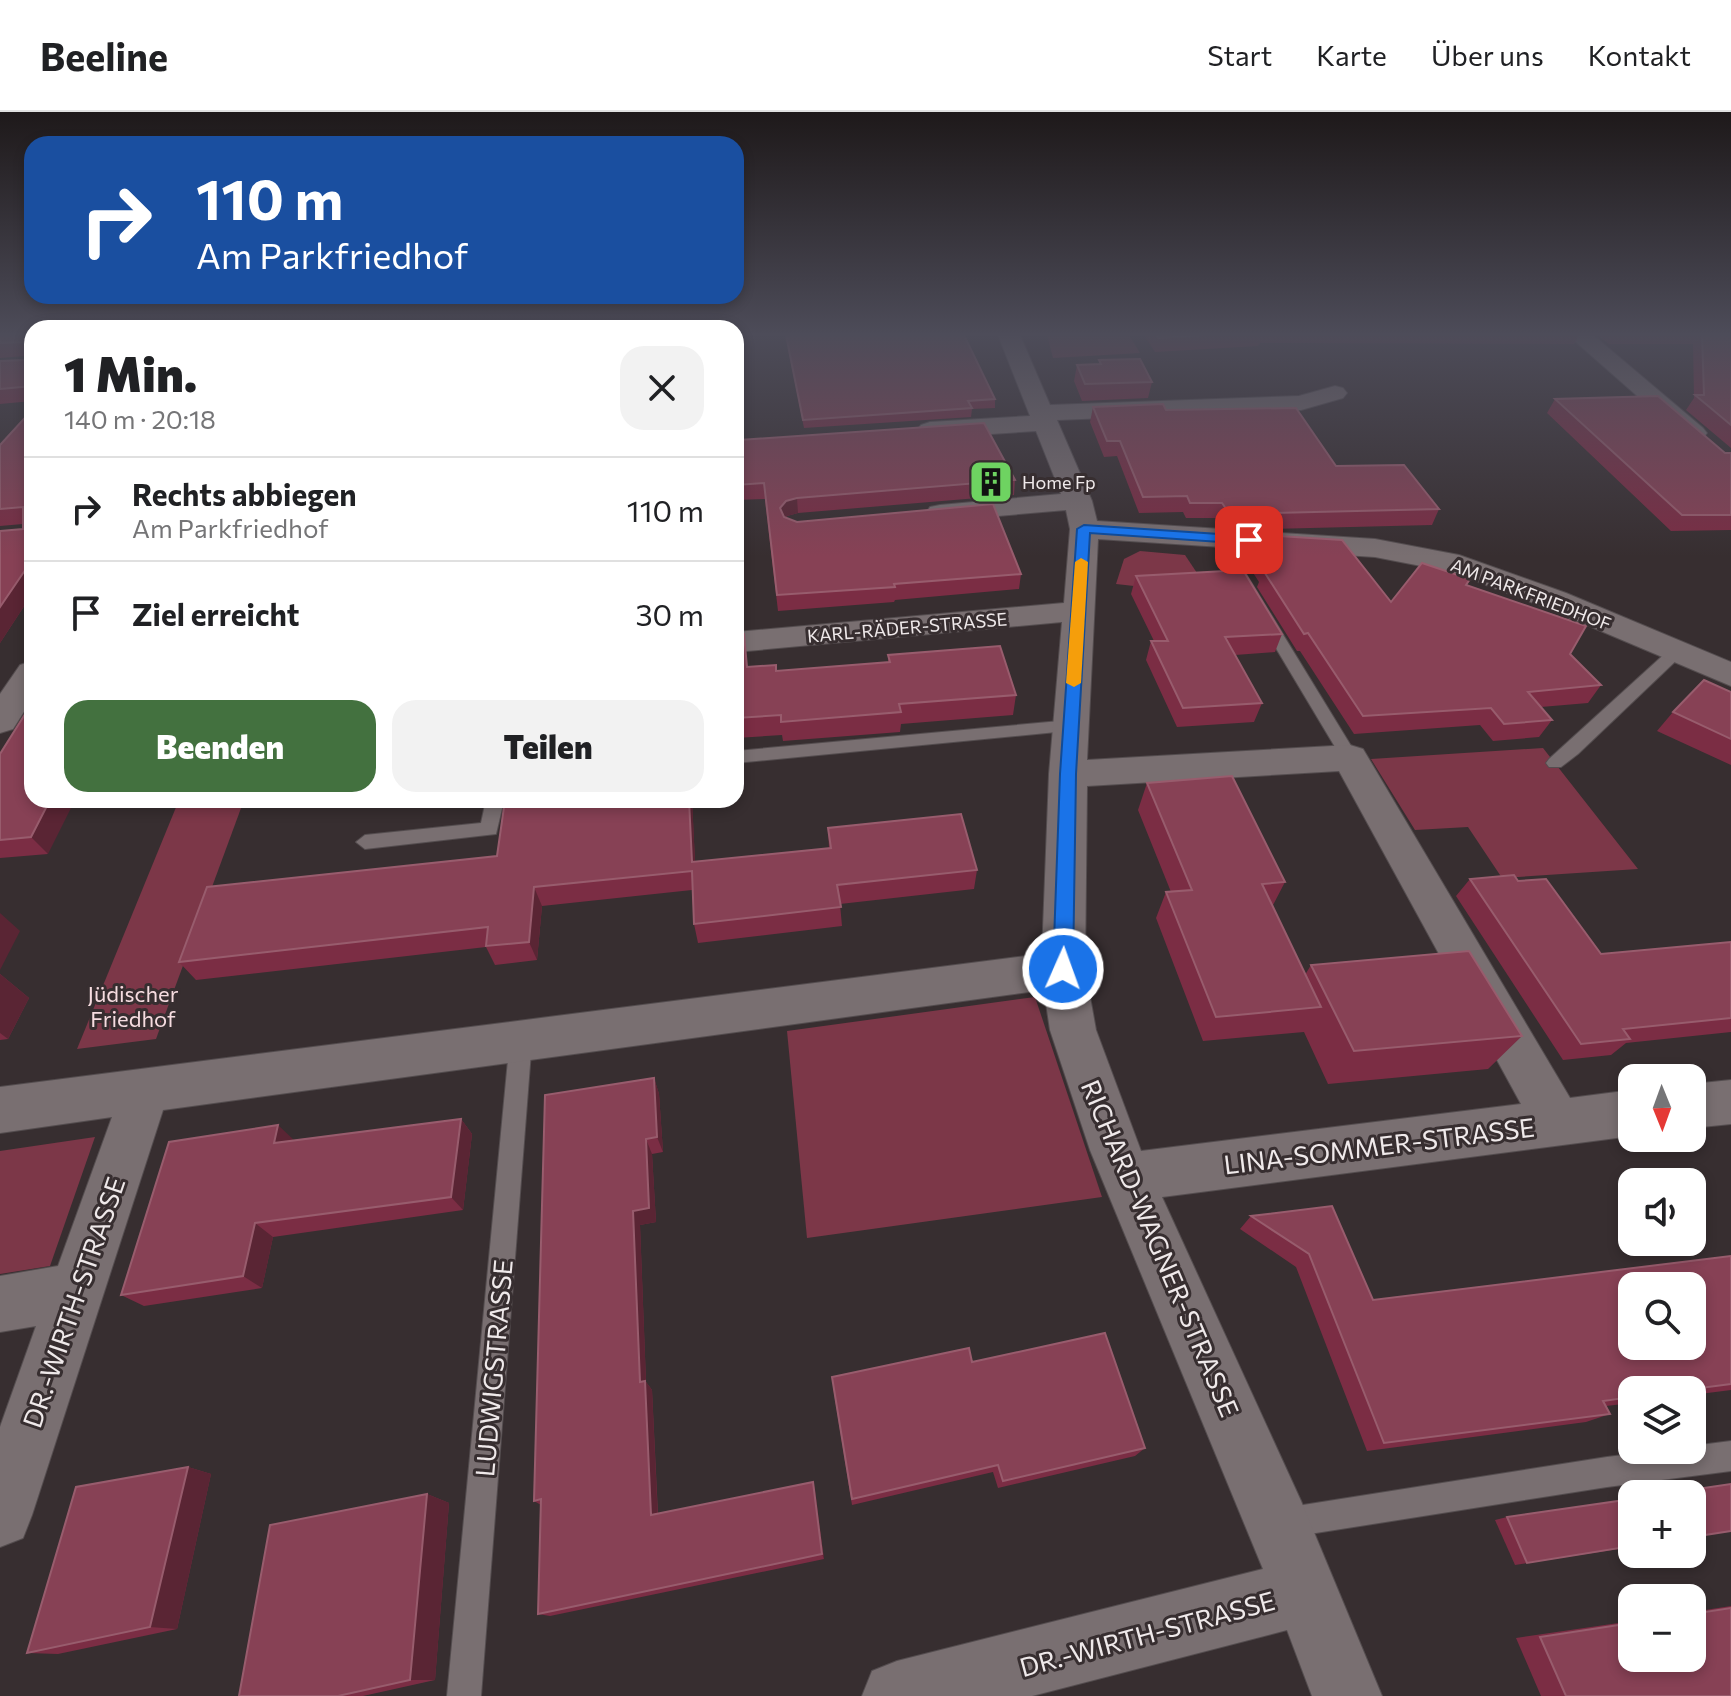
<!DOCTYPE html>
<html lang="de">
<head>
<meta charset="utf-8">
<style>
	body { margin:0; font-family:Commissioner,sans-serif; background:#f2f2f2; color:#202124; height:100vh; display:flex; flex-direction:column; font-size:30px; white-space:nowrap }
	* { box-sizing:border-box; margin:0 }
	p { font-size:26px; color:#757577 }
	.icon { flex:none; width:44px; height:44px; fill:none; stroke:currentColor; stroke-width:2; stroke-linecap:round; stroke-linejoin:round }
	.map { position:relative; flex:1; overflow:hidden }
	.panel { position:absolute; left:24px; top:208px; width:720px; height:488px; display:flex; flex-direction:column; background:#fff; border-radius:24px; box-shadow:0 4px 12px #0003 }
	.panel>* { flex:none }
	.hud { position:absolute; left:24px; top:24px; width:720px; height:168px; border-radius:24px; box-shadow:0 4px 12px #0003; background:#1a4fa0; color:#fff; overflow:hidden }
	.needle { width:52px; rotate:179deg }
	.tools { position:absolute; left:1618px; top:952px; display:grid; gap:16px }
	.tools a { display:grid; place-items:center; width:88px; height:88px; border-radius:16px; background:#fff; box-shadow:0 4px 12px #0003; font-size:40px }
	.pin { position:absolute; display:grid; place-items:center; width:68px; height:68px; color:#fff; margin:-34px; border-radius:16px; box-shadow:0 4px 12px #0006 }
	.me { position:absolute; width:88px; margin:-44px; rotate:2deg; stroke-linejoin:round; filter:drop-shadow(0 0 6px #0008) }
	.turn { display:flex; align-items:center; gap:28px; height:168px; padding:0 40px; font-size:36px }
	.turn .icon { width:104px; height:104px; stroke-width:2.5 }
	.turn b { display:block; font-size:56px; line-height:68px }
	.round { display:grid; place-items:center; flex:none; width:84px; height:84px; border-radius:24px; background:#f2f2f2 }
	.head { display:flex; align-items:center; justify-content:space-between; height:136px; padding:0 40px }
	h1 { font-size:48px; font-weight:800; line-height:60px }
	.action { display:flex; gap:16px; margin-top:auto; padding:16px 40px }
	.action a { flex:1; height:92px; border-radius:24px; background:#43713f; color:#fff; font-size:32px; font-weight:800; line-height:92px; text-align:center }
	.action a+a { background:#f2f2f2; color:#202124 }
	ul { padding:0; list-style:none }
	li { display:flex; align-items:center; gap:24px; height:104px; padding:0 40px; border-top:2px solid #e0e0e0 }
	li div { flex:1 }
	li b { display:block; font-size:30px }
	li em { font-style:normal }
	header { display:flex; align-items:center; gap:48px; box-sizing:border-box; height:112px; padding:0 40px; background:#fff; border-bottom:2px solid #e0e0e0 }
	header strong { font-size:38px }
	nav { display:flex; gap:44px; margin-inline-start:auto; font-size:28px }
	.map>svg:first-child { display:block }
</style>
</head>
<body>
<header>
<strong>Beeline</strong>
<nav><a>Start</a><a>Karte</a><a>Über uns</a><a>Kontakt</a></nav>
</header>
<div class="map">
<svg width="1731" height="1584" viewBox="0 0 1731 1584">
	<rect width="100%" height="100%" fill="#372e30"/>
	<g fill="#7c3748">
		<polygon points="1047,223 1129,223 1140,241 1053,246"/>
		<polygon points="1140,439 1185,443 1203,470 1134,474 1116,472 1124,447"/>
		<polygon points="1543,636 1638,757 1502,766 1468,715 1415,718 1371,647"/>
		<polygon points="179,688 244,688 156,927 77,937"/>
		<polygon points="1035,885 1102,1085 807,1126 787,919"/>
		<polygon points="95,1025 50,1154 0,1162 0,1039"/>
	</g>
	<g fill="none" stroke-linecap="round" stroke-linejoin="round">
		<g stroke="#544d4f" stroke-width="2">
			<g id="service">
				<polygon points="1217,422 1224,426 1356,642 1359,646 1356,650 1344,650 1210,426"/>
				<polygon points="1676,535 1684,540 1682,543 1578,642 1561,655 1549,655 1546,651 1549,647 1670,537"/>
				<polygon points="1071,608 1079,614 1077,618 736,651 736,639"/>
				<polygon points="486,688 504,688 496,722 365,737 356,730 365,723 481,711"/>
				<polygon points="521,917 529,920 532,927 481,1584 447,1584 510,927 513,920"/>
				<polygon points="1731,1329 1731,1359 1607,1375 1284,1426 1273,1422 1269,1411 1273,1400 1284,1396 1607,1345 1663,1338 1692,1338 1692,1334"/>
			</g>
		</g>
		<g stroke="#544d4f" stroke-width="2">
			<g id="minor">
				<path d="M998 223H1020L1050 293 1299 284 1335 274 1343 276 1347 281 1343 286 1301 298 1057 308 1092 389 1097 409 1375 427 1459 443 1566 481 1731 550V574L1544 495 1452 460 1375 445 1098 427 1087 648 1350 633 1363 637 1570 986 1632 978V1024L1162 1085 1301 1389 1382 1584H1312L1287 1518 1032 1584H862L872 1559 897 1549 1263 1457 1090 1038 1050 918 1044 878 163 998 32 1403 23 1426 0 1435V1315L36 1214 0 1220V1164L58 1154 112 1005 0 1021V975L1042 842 1049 662 1062 510 736 540V520L1064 491 1070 417 1066 398 940 409 930 407 926 401 930 395 940 393 1061 382 1036 319 930 326 921 323 917 318 921 313 930 310 1030 304ZM1339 659 1521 992 1141 1039 1096 918 1085 857 1087 674Z"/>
				<polygon points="1568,223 1593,223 1703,316 1707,321 1703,326 1685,326"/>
				<polygon points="32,549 32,587 13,617 0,621 0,582 20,553"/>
				<polygon points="1731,968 1731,1012 1692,1016 1692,972"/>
			</g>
		</g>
		<use href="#service" fill="#796f71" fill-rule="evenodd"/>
		<use href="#minor" fill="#796f71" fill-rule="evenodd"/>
	</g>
	<g fill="#7b2d44">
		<polygon points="0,223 32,223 32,289 0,292 0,249 25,248 25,244 0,246"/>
		<polygon points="785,223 964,223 995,287 995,296 972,297 971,305 804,316"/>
		<polygon points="1144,223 1579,223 1574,232 1260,231 1258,234 1155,240"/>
		<polygon points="1597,223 1731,223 1731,336 1686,298 1694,286 1693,232 1609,232"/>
		<polygon points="1099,248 1152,270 1148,286 1082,289 1074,269 1077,253 1099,252"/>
		<polygon points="1555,287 1725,341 1731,341 1731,418 1671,419 1547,301"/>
		<polygon points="1093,295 1166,298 1336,354 1439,397 1432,413 1267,417 1222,414 1217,406 1186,406 1183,400 1139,401 1117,344 1104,345 1090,310"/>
		<polygon points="32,298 32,482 0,531 0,419 23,417 23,412 0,414 0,333"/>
		<polygon points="736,336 1015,368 1014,383 798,401 787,404 786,406 797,410 1021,462 1019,477 895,488 894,490 778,499 765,387 736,388"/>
		<polygon points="1244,422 1391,490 1467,473 1570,542 1601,573 1588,591 1541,595 1552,608 1539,625 1493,629 1480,613 1354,622 1300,539 1297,539 1257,475 1259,470 1239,439"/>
		<polygon points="1136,464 1282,522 1275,540 1235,543 1262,591 1254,610 1177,615 1146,548 1151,529 1154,529 1131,482"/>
		<polygon points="736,523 747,555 776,559 888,550 888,543 1016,583 1013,603 901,612 900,620 783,629 782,623 736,626"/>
		<polygon points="1731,580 1731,653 1657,619 1673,600"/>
		<polygon points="0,642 48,742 0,746"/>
		<polygon points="1147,671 1285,770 1272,795 1305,863 1311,853 1522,924 1488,957 1328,972 1304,920 1203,929 1156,806 1166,780 1171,780 1138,698"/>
		<polygon points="505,688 692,688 695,750 829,736 828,716 977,758 974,777 840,792 842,814 698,831 694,812 692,778 542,794 537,848 495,853 486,835 196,868 179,850 497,744"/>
		<polygon points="1470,767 1518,769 1601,842 1731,830 1731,920 1626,931 1611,943 1563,948 1456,784"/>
		<polygon points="0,862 29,886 8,927 0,928"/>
		<polygon points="654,966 659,982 663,1040 652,1042 656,1110 640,1113 646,1270 652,1278 658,1402 813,1370 824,1447 550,1504 538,1502 541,1393 534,1389"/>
		<polygon points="461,1007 472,1022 463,1098 273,1125 262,1176 144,1194 121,1183 294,1028"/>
		<polygon points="1332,1094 1373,1188 1731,1144 1731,1278 1692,1283 1692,1278 1632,1278 1632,1291 1606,1294 1610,1302 1586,1310 1367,1339 1296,1155 1240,1117 1251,1104"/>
		<polygon points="972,1250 1145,1336 1135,1344 998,1376 993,1360 852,1393 833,1275"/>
		<polygon points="188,1355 211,1362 177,1517 58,1542 27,1541"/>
		<polygon points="427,1382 449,1391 435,1568 363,1584 239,1584"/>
		<polygon points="1507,1405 1632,1435 1515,1453 1495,1408"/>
		<polygon points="1731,1494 1731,1584 1541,1584 1516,1526 1632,1509 1632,1546 1692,1546 1692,1500"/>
	</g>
	<g fill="#5a2534">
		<polygon points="797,386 798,401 787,404 782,411 780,396 786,389"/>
		<polygon points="32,448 32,482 0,531 0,495"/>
		<polygon points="737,460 743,516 736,518 736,498"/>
		<polygon points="50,688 75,688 48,742 31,725"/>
		<polygon points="689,688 692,688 696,769 692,750"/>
		<polygon points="534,775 542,794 537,848 529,830"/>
		<polygon points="0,801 20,819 0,858"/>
		<polygon points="0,862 29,886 8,927 0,921"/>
		<polygon points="654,966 659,982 663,1040 657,1025"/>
		<polygon points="461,1007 472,1022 463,1098 451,1085"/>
		<polygon points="278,1013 295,1029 274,1031"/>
		<polygon points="646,1027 652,1042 656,1110 640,1113 646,1270 652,1278 658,1409 651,1403 640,1270 633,1099"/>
		<polygon points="255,1111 273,1125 262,1176 243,1164"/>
		<polygon points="188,1355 211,1362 177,1517 150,1515"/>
		<polygon points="813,1370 815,1377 824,1447 822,1442"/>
		<polygon points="427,1382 449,1391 435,1568 410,1568"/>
	</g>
	<g fill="#874155" stroke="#985c6d" stroke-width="2" fill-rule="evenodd">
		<polygon points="0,223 32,223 32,274 0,277 0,249 25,248 25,230 0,231"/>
		<polygon points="786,223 964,223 995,287 968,289 972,296 803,308"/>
		<polygon points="1156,223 1206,223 1158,226"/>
		<polygon points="1702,223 1731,223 1731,313 1695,283 1704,283"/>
		<polygon points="1140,247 1152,270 1085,272 1077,253 1101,252 1099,248"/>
		<polygon points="1658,284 1725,341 1731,341 1731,403 1682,403 1555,287"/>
		<polygon points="1163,292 1166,298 1296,296 1336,354 1404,353 1439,397 1273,401 1227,398 1222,391 1190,391 1187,384 1143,385 1120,329 1107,329 1093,295"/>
		<polygon points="32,298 32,448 0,495 0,419 23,417 23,395 0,397 0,333"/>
		<polygon points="984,311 1015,368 797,386 786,389 780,396 784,405 797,410 993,392 1021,462 894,472 895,475 777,483 764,371 736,373 736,336 741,336 740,328"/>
		<polygon points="1244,422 1342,428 1391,490 1422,451 1470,467 1466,473 1586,514 1570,542 1601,573 1528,580 1552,608 1504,612 1491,596 1363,604 1308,521 1304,522 1263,458 1268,457"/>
		<polygon points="1243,458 1282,522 1225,525 1262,591 1183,596 1151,529 1168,529 1136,464"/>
		<polygon points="736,460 737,460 741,497 736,498"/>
		<polygon points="744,522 747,555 776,553 776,559 890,550 888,543 1000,534 1016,583 899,592 901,600 781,610 781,603 736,606 736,523"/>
		<polygon points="1704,568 1731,580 1731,627 1673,600"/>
		<polygon points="32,591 32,688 50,688 31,725 0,728 0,642"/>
		<polygon points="1232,664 1285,770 1262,772 1321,895 1216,905 1166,780 1192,778 1147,671"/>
		<polygon points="505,688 689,688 692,750 831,736 828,716 961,702 977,758 837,773 841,795 694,812 692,759 534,775 529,830 486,834 488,815 179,850 207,775 497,744"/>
		<polygon points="1514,763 1518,769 1546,767 1601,842 1731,830 1731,906 1623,917 1630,927 1581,932 1470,767"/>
		<polygon points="1469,839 1522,924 1354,939 1311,853"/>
		<polygon points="654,966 657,1025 646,1027 649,1096 633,1099 640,1270 645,1269 651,1403 813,1370 822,1442 538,1502 541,1387 534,1389 545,983"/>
		<polygon points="461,1007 451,1085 255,1111 243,1164 121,1183 169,1030 278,1013 274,1031"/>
		<path d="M1332 1094 1373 1188 1731 1144V1272L1685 1278H1632V1285L1603 1289 1610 1302 1384 1331 1309 1142 1251 1104ZM1632 1174H1692V1234H1632Z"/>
		<polygon points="1105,1221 1145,1336 1003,1369 998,1353 852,1387 832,1265 969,1236 972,1250"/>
		<polygon points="188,1355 150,1515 27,1541 76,1375"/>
		<polygon points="1731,1372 1731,1419 1692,1425 1692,1382 1663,1382"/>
		<polygon points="427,1382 410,1568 338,1584 239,1584 270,1413"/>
		<polygon points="1632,1387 1632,1434 1527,1451 1507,1405"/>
		<polygon points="1731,1496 1731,1584 1566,1584 1540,1525 1632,1511 1632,1546 1692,1546 1692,1502"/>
	</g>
	<linearGradient id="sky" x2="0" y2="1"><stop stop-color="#1e191a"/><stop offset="0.5" stop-color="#4d4c59"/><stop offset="1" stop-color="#4d4c59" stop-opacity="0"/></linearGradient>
	<rect width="1731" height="445" fill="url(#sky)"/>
	<polygon fill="#1a73e8" stroke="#114b97" stroke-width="2" points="1084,413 1249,424 1255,428 1249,432 1090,421 1076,662 1073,857 1070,863 1056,863 1053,857 1060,662 1077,417"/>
	<polygon fill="#f59e0b" points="1081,446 1088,450 1081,571 1074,575 1066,571 1075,450"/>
	<defs>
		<g id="building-square" transform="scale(2.3)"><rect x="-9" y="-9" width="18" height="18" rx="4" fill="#6ed361" stroke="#372e30"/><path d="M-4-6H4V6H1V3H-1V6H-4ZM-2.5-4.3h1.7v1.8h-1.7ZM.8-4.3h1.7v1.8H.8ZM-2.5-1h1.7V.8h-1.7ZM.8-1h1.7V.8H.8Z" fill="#111"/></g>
	</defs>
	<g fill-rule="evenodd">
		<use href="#building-square" x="991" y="370"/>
	</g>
	<g text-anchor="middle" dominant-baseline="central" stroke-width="6" stroke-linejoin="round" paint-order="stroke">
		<g font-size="18" fill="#efe9ea" stroke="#372e30" text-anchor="start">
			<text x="1022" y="370">Home Fp</text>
		</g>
		<g font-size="18" fill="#efe9ea" stroke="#372e30">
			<text transform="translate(1531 482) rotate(21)">AM PARKFRIEDHOF</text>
			<text transform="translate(907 515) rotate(-5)">KARL-RÄDER-STRASSE</text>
		</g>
		<g font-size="22" fill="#f6dce0" stroke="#372e30">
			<text x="133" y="881">Jüdischer<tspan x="133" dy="25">Friedhof</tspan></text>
		</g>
		<g font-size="26" fill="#efe9ea" stroke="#372e30">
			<text transform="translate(1379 1033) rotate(-7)">LINA-SOMMER-STRASSE</text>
			<text transform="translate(1161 1136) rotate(67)">RICHARD-WAGNER-STRASSE</text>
			<text transform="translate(73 1190) rotate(-71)">DR.-WIRTH-STRASSE</text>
			<text transform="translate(493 1256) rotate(-85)">LUDWIGSTRASSE</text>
			<text transform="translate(1147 1521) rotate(-15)">DR.-WIRTH-STRASSE</text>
		</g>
	</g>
</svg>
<div class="tools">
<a><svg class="needle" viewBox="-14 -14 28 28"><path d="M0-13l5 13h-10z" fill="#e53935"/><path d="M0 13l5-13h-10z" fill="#757577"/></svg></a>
<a><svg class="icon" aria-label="sound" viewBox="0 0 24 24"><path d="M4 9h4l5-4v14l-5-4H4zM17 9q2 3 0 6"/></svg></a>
<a><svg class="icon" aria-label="search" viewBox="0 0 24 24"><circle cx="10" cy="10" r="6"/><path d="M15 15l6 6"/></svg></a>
<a><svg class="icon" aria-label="layers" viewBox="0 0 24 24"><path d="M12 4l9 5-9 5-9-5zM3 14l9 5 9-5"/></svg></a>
<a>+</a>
<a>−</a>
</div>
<div class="pin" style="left:1249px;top:428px;background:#d93025"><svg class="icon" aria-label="arrive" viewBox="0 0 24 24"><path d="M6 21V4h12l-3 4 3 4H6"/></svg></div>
<svg class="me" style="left:1063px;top:857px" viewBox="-20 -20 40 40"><circle r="17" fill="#1a73e8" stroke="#fff" stroke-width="3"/><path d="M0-11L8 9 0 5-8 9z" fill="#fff"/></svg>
<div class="hud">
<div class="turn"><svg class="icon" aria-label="right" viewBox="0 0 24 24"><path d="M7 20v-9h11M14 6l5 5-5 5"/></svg><div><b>110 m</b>Am Parkfriedhof</div></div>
</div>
<section class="panel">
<div class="head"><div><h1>1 Min.</h1><p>140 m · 20:18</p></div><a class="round"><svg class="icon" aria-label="close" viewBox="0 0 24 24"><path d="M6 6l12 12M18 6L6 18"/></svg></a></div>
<ul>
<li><svg class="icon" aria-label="right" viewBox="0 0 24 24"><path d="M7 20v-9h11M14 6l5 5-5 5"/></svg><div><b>Rechts abbiegen</b><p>Am Parkfriedhof</p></div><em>110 m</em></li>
<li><svg class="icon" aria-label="arrive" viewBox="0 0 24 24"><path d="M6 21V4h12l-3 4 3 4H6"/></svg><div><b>Ziel erreicht</b></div><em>30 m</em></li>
</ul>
<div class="action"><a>Beenden</a><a>Teilen</a></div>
</section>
</div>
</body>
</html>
